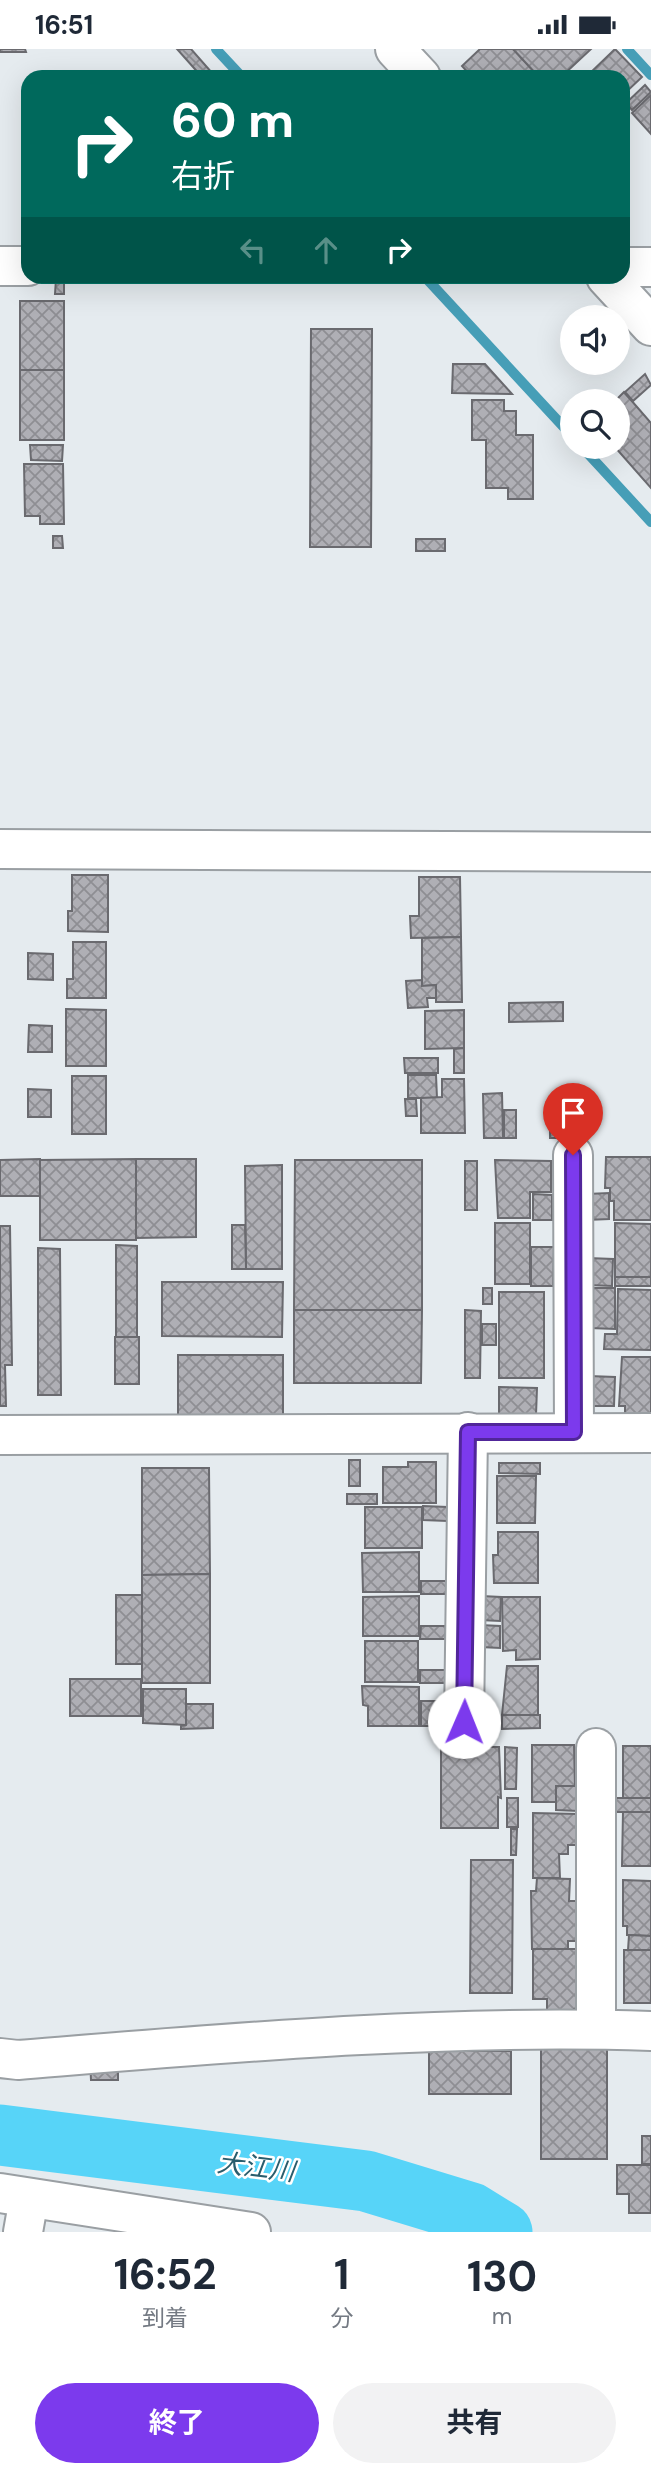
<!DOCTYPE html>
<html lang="ja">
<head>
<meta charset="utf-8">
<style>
	body { margin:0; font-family:"DM Sans","Noto Sans JP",sans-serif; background:#f2f2f3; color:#1f2937; height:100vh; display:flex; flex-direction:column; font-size:26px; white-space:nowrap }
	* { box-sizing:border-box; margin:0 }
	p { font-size:23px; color:#747a83 }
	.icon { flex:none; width:38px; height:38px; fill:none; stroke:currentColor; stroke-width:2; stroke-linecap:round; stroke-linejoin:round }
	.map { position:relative; height:2183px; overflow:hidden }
	.side { display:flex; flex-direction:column; background:#fff; flex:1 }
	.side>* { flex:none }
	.banner { position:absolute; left:21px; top:21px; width:609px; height:214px; border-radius:21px; box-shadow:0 7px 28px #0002; background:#00695c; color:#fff; overflow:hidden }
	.controls { position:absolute; left:560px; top:256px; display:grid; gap:14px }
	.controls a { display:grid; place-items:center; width:70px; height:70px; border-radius:50%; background:#fff; box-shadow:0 7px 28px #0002; font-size:35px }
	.pin { position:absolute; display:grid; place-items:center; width:60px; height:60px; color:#fff; margin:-72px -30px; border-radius:50% 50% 50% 0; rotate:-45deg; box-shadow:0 0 7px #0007 }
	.pin .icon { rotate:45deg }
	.me { position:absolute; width:77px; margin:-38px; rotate:1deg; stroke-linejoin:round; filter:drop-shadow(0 0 5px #0008) }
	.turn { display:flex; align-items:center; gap:24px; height:147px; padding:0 35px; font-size:32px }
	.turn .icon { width:91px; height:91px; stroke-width:2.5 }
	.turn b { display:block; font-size:49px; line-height:60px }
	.lanes { display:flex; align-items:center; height:66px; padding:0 35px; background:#0003; justify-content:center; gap:35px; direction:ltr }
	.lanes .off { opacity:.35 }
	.eta { display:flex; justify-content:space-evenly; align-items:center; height:119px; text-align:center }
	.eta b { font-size:42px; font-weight:700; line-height:49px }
	.primary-button { display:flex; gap:14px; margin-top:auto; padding:14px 35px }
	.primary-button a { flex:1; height:80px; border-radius:42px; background:#7c3aed; color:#fff; font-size:28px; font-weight:700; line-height:80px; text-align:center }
	.primary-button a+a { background:#f2f2f3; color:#1f2937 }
	.status { display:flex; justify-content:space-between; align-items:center; height:49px; padding:0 35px; background:#fff; direction:ltr }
	.status svg { height:19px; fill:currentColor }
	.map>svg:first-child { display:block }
</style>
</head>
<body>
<div class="status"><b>16:51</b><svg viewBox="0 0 49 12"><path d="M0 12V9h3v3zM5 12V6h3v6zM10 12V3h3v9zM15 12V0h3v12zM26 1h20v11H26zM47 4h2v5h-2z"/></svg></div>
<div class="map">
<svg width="651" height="2183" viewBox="0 0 651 2183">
	<defs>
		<pattern id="building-cross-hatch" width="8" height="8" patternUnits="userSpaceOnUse" patternTransform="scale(1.75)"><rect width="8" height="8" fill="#afafb5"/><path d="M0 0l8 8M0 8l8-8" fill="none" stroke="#8e8e93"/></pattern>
	</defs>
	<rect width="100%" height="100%" fill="#e5ebef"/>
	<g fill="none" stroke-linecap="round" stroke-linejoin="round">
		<g stroke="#469eb7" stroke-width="10">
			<polyline points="216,0 242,28"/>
			<polyline points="627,0 651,26"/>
			<polyline points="425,228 572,387"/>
			<polyline points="581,397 651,473"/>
		</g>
		<polyline stroke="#57d4f8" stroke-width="61" points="0,2086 366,2132 471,2164 502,2183"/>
	</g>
	<g fill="url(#building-cross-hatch)" stroke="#6a6a6f" stroke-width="2">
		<polygon points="0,0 25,0 26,3 0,3"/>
		<polygon points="177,0 191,0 213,25 202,28"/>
		<polygon points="480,0 513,0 539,28 472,28 462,17"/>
		<polygon points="513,0 591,0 561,28 539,28"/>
		<polygon points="615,0 642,28 623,46 623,28 586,28"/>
		<polygon points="645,36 651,43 632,61 626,54"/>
		<polygon points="651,46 651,85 632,64"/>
		<polygon points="56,230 64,230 64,245 55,245"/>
		<rect x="20" y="252" width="44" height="69"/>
		<polygon points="311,280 372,280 371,498 310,498"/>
		<polygon points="453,315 485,315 512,345 452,344"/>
		<rect x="20" y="321" width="44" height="70"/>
		<polygon points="645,325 651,336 633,352 625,343"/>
		<polygon points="624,343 651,374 651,439 614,397 618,397 618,352 615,352"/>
		<polygon points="472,351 504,351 504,362 516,362 516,386 533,386 533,450 508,450 508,439 486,439 486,391 472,391"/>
		<polygon points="30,396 63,396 62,412 31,411"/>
		<polygon points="24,415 63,415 64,475 40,475 40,467 25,467"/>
		<polygon points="53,487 62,487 63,499 53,499"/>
		<rect x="416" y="490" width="29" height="12"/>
		<polygon points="72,826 108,826 108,883 68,882 68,862 72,862"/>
		<polygon points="419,828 460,828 461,888 411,889 410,867 419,867"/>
		<polygon points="461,888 462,953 436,953 436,936 422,937 422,889"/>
		<polygon points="73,893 106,893 106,949 67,949 67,930 73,930"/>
		<polygon points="28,904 53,905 53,931 28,930"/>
		<polygon points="422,931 422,937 436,936 436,949 427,949 428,958 408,959 406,932"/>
		<polygon points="563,953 563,972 509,973 509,954"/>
		<polygon points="66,960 106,961 106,1017 66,1017"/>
		<polygon points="464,961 464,999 425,1000 425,962"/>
		<polygon points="29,976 52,977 52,1003 28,1003"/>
		<polygon points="464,999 464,1024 454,1024 454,1000"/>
		<polygon points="404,1009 438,1009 438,1024 405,1024"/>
		<polygon points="408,1026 436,1026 437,1049 408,1049"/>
		<rect x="72" y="1027" width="34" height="58"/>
		<polygon points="442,1030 464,1030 465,1084 421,1084 421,1049 442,1048"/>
		<polygon points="28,1040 51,1041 51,1068 28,1068"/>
		<polygon points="502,1044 503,1089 484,1089 483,1045"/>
		<polygon points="405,1050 416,1050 417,1067 406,1067"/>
		<rect x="550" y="1059" width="12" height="30"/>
		<rect x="504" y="1061" width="12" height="28"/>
		<polygon points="606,1108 651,1108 651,1171 614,1171 614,1152 610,1152 610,1139 605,1139"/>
		<polygon points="40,1110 40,1147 0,1147 0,1111"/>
		<polygon points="136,1110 136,1191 40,1191 40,1111"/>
		<polygon points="136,1110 196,1110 196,1188 136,1189"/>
		<polygon points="295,1111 422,1111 422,1261 294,1261"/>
		<polygon points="495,1111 551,1112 551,1143 530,1143 530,1169 498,1169"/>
		<rect x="465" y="1112" width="12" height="49"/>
		<polygon points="282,1116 282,1220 246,1220 245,1117"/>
		<polygon points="609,1144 609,1170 587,1171 587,1145"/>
		<polygon points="533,1145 552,1146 552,1171 533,1171"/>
		<rect x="495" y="1174" width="35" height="61"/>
		<polygon points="615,1174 651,1175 651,1228 615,1228"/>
		<polygon points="232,1176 245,1176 246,1220 232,1220"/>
		<polygon points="0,1177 10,1177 12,1316 5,1316 6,1357 0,1357"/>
		<polygon points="116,1196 137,1197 137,1288 116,1288"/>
		<polygon points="531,1198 554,1198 553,1237 531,1237"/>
		<polygon points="38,1199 60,1200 61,1346 38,1346"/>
		<polygon points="588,1209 613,1210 612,1237 588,1236"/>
		<rect x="615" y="1228" width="36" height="9"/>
		<polygon points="162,1233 283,1233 282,1288 162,1287"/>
		<rect x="483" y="1239" width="9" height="16"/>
		<polygon points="590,1239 615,1239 615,1280 590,1279"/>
		<polygon points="618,1240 651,1241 651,1301 604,1300 605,1285 617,1285"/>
		<rect x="499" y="1243" width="45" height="86"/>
		<polygon points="294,1261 422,1261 421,1334 294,1334"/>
		<polygon points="465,1261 481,1262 480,1329 465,1329"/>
		<rect x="482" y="1275" width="14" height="21"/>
		<rect x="115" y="1288" width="24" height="47"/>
		<polygon points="178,1306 283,1306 283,1369 178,1380"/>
		<polygon points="622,1308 651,1308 651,1366 625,1366 625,1357 619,1357"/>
		<polygon points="589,1327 615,1328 614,1357 588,1357"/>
		<polygon points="499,1338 537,1339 536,1366 499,1366"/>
		<rect x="349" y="1411" width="11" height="26"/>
		<polygon points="408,1413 436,1413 436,1454 383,1454 383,1418 408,1418"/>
		<polygon points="499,1414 540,1414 540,1425 499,1424"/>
		<polygon points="142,1419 209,1419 210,1525 142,1526"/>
		<polygon points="497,1427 536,1427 535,1474 497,1474"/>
		<rect x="347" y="1445" width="30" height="10"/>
		<polygon points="423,1457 447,1458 447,1472 423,1471"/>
		<rect x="365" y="1458" width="57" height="41"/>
		<polygon points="498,1483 538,1483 538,1534 494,1534 493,1506 498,1506"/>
		<polygon points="419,1503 419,1543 363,1543 362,1504"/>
		<polygon points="210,1525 210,1634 142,1634 142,1526"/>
		<rect x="421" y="1532" width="25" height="13"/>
		<rect x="116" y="1546" width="26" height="69"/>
		<polygon points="419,1547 419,1587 363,1587 363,1548"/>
		<polygon points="481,1547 501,1548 500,1572 480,1571"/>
		<polygon points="502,1548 540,1548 540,1610 516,1611 516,1601 503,1602"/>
		<polygon points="480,1576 500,1577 500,1599 480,1598"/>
		<polygon points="421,1577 446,1577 445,1590 420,1590"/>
		<rect x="365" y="1592" width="53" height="41"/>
		<polygon points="507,1617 538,1617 538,1666 502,1666"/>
		<rect x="420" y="1621" width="25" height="13"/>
		<rect x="70" y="1630" width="71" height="37"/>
		<polygon points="362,1637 419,1638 419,1677 368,1677 368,1657 363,1656"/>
		<polygon points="143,1640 186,1640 186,1676 143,1674"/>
		<rect x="421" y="1652" width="24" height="25"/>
		<polygon points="186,1655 213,1655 213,1679 181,1680 181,1677 186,1676"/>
		<polygon points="502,1666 540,1666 540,1679 502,1680"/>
		<polygon points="532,1696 574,1696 575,1737 556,1737 556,1753 532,1753"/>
		<rect x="623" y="1697" width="28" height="52"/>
		<polygon points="441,1698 499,1698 501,1749 498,1748 498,1779 441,1779"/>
		<polygon points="505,1698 517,1699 516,1740 505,1740"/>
		<polygon points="556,1737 578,1737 578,1762 556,1761"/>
		<rect x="507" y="1749" width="11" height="29"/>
		<polygon points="612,1749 651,1749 651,1763 613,1763"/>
		<polygon points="623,1763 651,1763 651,1817 622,1817"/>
		<polygon points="533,1764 579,1765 579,1796 568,1796 568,1805 559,1805 560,1829 533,1829"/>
		<polygon points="511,1780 517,1780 516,1806 511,1806"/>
		<polygon points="471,1811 513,1811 512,1944 470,1944"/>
		<polygon points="537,1829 570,1830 569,1852 579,1852 579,1892 568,1892 568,1900 532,1900 531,1842 536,1842"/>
		<polygon points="623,1831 651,1832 651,1887 627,1886 627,1877 623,1877"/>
		<polygon points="629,1886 651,1887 651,1901 628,1901"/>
		<polygon points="533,1900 579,1900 579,1960 574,1960 574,1964 547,1964 547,1950 533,1950"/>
		<rect x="624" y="1901" width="27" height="53"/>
		<rect x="541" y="1998" width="66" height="112"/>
		<rect x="429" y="2002" width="82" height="43"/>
		<polygon points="90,2011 118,2011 118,2031 91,2031"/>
		<rect x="642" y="2087" width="9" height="28"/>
		<polygon points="617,2116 651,2116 651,2164 629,2164 629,2145 617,2145"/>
	</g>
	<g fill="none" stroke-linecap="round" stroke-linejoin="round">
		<g stroke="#9a9fa3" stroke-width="42">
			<g id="minor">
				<polyline points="0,217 28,217"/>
				<polyline points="623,218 651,218"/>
				<polyline points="0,800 651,803"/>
				<polyline points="573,1106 574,1383"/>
				<polyline points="0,1386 651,1384"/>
				<polyline points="464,1673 468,1383"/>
				<polyline points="596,1980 596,1699"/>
				<path d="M0 2009 18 2011C228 1994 440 1975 651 1982"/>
				<polyline points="0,2144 251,2183"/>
				<polyline points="23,2183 29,2149"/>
			</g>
		</g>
		<g stroke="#9a9fa3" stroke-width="42">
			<g id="major">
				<polyline points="395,0 421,28"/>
				<polyline points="606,228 651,277"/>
			</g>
		</g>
		<use href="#minor" stroke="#fff" stroke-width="38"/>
		<use href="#major" stroke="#fff" stroke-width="38"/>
	</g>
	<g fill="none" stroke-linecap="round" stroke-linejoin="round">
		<g stroke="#51269a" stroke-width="18">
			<polyline id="route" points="464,1673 468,1383 574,1383 573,1106"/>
		</g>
		<use href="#route" stroke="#7c3aed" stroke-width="12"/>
	</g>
	<g text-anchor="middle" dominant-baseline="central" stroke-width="5" stroke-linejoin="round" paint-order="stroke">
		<g font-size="26" font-style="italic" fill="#295d6d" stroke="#fff">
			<text transform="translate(256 2118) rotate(7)">大江川</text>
		</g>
	</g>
</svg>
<div class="controls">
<a><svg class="icon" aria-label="sound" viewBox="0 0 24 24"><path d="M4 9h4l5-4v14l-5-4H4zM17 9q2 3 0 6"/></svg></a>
<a><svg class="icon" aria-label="search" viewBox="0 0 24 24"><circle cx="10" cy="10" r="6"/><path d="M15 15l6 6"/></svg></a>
</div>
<div class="pin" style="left:573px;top:1106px;background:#d93025"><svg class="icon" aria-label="arrive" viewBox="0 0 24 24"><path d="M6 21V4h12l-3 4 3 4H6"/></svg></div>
<svg class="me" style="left:464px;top:1673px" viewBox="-20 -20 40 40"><circle r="19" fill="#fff"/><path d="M0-13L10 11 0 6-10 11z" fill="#7c3aed"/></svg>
<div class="banner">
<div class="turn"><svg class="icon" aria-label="right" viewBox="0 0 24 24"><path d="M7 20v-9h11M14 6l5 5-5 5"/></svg><div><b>60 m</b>右折</div></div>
<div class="lanes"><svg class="icon off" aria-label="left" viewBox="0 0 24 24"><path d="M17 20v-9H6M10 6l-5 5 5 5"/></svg><svg class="icon off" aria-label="ahead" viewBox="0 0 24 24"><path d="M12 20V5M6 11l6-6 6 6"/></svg><svg class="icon" aria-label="right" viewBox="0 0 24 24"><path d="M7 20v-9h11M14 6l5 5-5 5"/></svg></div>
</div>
</div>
<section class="side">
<div class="eta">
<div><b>16:52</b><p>到着</p></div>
<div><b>1</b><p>分</p></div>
<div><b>130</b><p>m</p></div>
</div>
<div class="primary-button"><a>終了</a><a>共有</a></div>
</section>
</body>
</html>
